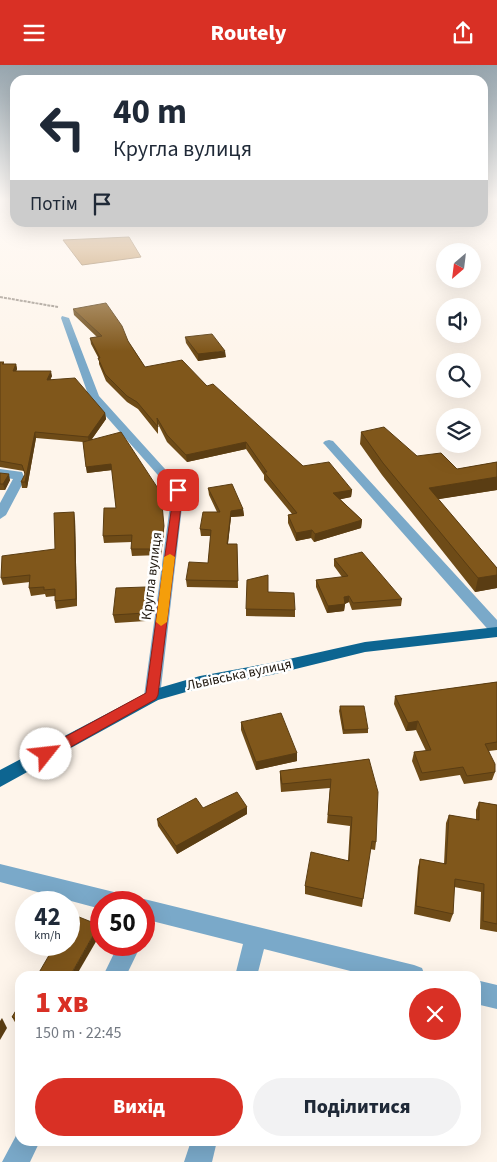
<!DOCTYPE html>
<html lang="uk">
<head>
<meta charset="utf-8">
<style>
	body { margin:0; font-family:"Source Sans 3",sans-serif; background:#f2f2f3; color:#1f2937; height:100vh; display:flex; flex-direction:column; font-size:19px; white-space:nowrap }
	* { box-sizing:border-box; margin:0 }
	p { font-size:16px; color:#747a83 }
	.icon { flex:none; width:28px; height:28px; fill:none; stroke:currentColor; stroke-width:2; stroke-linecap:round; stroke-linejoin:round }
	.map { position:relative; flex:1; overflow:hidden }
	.panel { position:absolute; left:15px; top:906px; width:466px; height:175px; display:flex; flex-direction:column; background:#fff; border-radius:15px; box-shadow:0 5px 20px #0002 }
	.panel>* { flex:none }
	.hud { position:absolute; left:10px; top:10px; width:478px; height:152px; border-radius:15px; box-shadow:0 5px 20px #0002; background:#fff; color:#1f2937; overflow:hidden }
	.needle { width:32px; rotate:208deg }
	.fabs { position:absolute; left:436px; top:178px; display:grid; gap:10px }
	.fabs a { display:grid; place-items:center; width:45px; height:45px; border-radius:50%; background:#fff; box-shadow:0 5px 20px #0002; font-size:25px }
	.speed { position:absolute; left:15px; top:826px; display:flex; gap:10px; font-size:25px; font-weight:700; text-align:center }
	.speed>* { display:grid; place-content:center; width:65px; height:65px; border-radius:50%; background:#fff; box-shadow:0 5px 20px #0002; line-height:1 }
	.speed small { font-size:12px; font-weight:400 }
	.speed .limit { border:8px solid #d22; background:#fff; color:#111 }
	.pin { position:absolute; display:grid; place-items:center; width:42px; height:42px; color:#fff; margin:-21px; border-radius:10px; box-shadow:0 2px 8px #0006 }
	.me { position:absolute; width:55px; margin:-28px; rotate:61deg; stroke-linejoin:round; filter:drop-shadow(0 0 4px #0008) }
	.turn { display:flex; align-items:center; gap:18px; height:105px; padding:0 20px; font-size:22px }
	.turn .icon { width:65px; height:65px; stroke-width:2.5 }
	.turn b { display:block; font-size:35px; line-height:42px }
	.then { display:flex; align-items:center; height:48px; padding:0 20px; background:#0003; gap:10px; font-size:19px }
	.round { display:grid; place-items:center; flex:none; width:52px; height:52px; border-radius:26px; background:#f2f2f3 }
	.head { display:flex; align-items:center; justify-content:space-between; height:85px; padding:0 20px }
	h1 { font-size:30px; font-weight:800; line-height:38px; color:#d93025 }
	.cta { display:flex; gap:10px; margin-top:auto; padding:10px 20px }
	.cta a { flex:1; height:58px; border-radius:30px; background:#d93025; color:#fff; font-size:20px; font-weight:800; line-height:58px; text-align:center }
	.cta a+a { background:#f2f2f3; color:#1f2937 }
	header { display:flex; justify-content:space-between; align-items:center; height:65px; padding:0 20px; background:#d93025; color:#fff; font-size:22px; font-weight:800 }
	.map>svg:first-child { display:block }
</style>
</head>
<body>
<header><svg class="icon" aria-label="menu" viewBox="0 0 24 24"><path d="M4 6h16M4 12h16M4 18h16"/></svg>Routely<svg class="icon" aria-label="share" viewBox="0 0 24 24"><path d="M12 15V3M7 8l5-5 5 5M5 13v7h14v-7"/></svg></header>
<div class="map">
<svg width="497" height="1097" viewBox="0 0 497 1097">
	<rect width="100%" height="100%" fill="#fef5eb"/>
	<polygon fill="#bc8f57" stroke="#8d6b41" points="129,172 141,192 82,200 63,175"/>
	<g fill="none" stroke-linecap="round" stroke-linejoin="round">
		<polyline stroke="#9a9187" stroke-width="2" stroke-dasharray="3 1" stroke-linecap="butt" points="0,232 58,242"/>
		<g fill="#7aa9c9" fill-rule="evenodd">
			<polygon points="62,251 69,253 99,331 184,425 160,631 158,635 152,637 146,635 144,631 172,426 89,332 61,253"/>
			<polygon points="329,375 333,376 497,555 497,570 492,569 325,380 323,378 325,376"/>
			<polygon points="0,404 22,407 25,414 6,450 0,454 0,438 13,414 0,412"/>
			<polygon points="0,799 118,828 126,831 128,838 101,838 101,844 0,817"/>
			<polygon points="144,834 414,900 422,903 425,911 370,911 264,884 257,911 235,911 243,879 144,854 144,838 136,838"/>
			<polygon points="118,880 141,880 126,911 103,911"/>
			<polygon points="476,915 497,920 497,944 476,939"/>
			<polygon points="20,1066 20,1076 40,1076 30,1097 2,1097 18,1067"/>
			<polygon points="191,1076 217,1076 212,1097 184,1097"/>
		</g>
		<polygon fill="#0d6591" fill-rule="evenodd" points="497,562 497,572 365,587 271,610 200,623 158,635 0,722 0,705 152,625 200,611 271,598 365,577"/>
	</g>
	<g fill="#6e4b17">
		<polygon points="73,244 128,276 145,302 207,321 303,401 352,425 351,432 340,434 362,455 361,463 314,477 311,473 296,476 288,458 288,450 292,449 264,415 264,410 246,384 187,397 167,377 158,359 158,369 138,344 127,337 106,316 99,299 99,294 91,279 90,273 97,272 74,250"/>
		<polygon points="185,272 226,292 198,296 186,278"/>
		<polygon points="0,297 4,297 4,299 16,299 17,304 16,306 52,311 50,314 105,348 106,354 92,374 161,428 164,467 161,490 132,491 131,484 132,477 104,478 103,471 116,443 112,405 87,408 83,377 36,373 27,423 22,423 21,417 25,410 24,406 0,402"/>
		<polygon points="361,367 417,391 457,404 497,397 497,425 438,434 497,503 497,523 475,527 382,410 360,379"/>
		<polygon points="0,408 10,415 5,425 0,425"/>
		<polygon points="208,423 243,444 244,451 231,452 228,479 237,479 238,523 187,522 186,515 208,498 211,471 201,471 200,464 217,447 209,430"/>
		<polygon points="75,454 77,541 56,544 55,536 55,531 46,532 45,529 31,531 29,523 30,517 3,520 1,513 55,484"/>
		<polygon points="334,494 402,534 401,541 352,545 349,537 345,539 344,546 327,548 316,522 316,515 342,512 334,501"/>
		<polygon points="146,522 147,530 146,556 115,558 113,550"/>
		<polygon points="268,527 295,545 295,552 246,551 246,544"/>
		<polygon points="497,617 497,685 489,686 495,707 492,715 464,719 460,710 420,716 412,696 414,687 426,686 416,665 406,666 394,639 395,631"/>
		<polygon points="340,641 368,664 368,668 343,669 339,646"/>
		<polygon points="241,657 297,688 297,696 256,705 241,665"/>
		<polygon points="369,694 376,777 375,785 370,784 362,842 305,829 305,821 348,795 350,761 327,758 330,723 281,727 280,714 280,706"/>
		<polygon points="479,737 497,740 497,867 480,864 481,827 454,822 453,849 450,857 414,849 418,802 420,794 444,799 446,758 449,750 476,755 476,745"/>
		<polygon points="247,742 247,749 177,789 158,761 157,754 203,743"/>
		<polygon points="20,939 20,961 16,959 12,952"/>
	</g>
	<g fill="#5a3d13">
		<polygon points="225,286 226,292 198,296 198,289"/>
		<polygon points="16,299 17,304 14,312 13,306"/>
		<polygon points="51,306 52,311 48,320 47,315"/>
		<polygon points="105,348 106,354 89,378 88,372"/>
		<polygon points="35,367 36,373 27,423 25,417"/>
		<polygon points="246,377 246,384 187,397 186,390"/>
		<polygon points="111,399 112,405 87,408 86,402"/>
		<polygon points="9,409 10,415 5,425 3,419"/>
		<polygon points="497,412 497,425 427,436 429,423"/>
		<polygon points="352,425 351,432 333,436 333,428"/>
		<polygon points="243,444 244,451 231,452 227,486 227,479 231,446"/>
		<polygon points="74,447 75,454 77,541 76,534"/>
		<polygon points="362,455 361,463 314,477 315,469"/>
		<polygon points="164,461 164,467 161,490 161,484"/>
		<polygon points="312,465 311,473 296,476 296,468"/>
		<polygon points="497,510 497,523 475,527 478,513"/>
		<polygon points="146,522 147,530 146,556 145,548"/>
		<polygon points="349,531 349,537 344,539 345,539 344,546 327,548 328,541 344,532"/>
		<polygon points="418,656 416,665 406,666 408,658"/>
		<polygon points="297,688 297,696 256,705 256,697"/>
		<polygon points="247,742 247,749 177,789 176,781"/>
		<polygon points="99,860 101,868 76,911 70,911"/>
		<polygon points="2,953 7,963 0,975 0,956"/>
	</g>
	<g fill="#80571b" stroke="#5a3d13">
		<polygon points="106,238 122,261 128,276 145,302 182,295 207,321 213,319 303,401 329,397 352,425 333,428 362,455 315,469 312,465 296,468 288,450 297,448 264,407 267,407 246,377 186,390 167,370 157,353 158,362 137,337 127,331 105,309 98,293 100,293 90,273 102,271 73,244"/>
		<polygon points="212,269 225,286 198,289 185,272"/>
		<polygon points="0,297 4,297 2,299 16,299 13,306 51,306 47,315 75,313 105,348 88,372 35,367 25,417 21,417 25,409 22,400 0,396"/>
		<polygon points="384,362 417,391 441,388 457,404 497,397 497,412 429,423 497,503 497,510 478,513 383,398 361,367"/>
		<polygon points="121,367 161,428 164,461 161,484 131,484 132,470 103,471 104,443 116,443 111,399 86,402 83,377"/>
		<polygon points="0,408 9,409 3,419 0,419"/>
		<polygon points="232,419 243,444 231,446 227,479 237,479 238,516 186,515 189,497 208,498 211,465 200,464 203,447 220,447 208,423"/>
		<polygon points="74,447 76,534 55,536 55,524 44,525 44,522 29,523 30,510 1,513 2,491 55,484 54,448"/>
		<polygon points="362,487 402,534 353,538 349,531 344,532 345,539 328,541 316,515 348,511 334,494"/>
		<polygon points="268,510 268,527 294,528 295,545 246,544 247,515"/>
		<polygon points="146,522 145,548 113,550 116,523"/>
		<polygon points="497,617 497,677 485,679 495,699 495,707 467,711 463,702 422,708 414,687 431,685 418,656 408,658 395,631"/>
		<polygon points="340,641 364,641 368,664 344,665"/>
		<polygon points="281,648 297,688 256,697 241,657"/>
		<polygon points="369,694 378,727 376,777 372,776 363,834 305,821 311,787 349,796 352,752 328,750 331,714 282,719 280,706"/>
		<polygon points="237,727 247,742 176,781 157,754 196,733 203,743"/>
		<polygon points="479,737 497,740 497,859 483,856 484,819 455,814 453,849 416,841 420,794 446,799 449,750 479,755"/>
		<polygon points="74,850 99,860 70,911 37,911 55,880 69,880 69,858"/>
		<polygon points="20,939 20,956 12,952"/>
	</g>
	<linearGradient id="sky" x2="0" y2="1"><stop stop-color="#96a5ae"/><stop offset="0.47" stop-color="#fffaf6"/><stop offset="1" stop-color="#fffaf6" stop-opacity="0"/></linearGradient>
	<rect width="497" height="286" fill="url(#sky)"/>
	<polygon fill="#d93025" stroke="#8d1f18" points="178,422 183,425 158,630 156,634 51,693 46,694 41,693 39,689 41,685 146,628 174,425"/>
	<polygon fill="#f59e0b" points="170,489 175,492 167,557 161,561 156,557 164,492"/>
	<g text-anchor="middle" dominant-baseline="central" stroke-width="5" stroke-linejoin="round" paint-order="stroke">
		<g font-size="14" fill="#1e160d" stroke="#fff">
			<text transform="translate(152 511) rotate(-83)">Кругла вулиця</text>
			<text transform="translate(239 610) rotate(-12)">Львівська вулиця</text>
		</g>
	</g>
</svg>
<div class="fabs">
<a><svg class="needle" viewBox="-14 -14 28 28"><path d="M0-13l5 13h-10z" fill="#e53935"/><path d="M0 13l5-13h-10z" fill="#747a83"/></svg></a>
<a><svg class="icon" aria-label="sound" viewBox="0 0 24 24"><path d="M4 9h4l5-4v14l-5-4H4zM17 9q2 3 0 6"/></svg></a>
<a><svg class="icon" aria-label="search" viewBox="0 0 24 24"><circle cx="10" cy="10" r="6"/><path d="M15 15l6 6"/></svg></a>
<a><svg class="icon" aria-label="layers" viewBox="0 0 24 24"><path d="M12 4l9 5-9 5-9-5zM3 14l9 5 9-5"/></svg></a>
</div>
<div class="speed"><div>42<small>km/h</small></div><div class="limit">50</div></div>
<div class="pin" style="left:178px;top:425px;background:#d93025"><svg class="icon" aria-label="arrive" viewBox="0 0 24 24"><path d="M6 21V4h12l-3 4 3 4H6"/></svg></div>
<svg class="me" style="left:46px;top:689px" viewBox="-20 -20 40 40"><circle r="19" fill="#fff"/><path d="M0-13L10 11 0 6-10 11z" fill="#d93025"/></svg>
<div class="hud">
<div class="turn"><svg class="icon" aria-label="left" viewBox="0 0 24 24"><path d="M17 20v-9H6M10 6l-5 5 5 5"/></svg><div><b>40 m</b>Кругла вулиця</div></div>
<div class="then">Потім<svg class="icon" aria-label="arrive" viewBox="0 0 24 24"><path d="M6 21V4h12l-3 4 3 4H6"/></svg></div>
</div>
<section class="panel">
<div class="head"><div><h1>1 хв</h1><p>150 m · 22:45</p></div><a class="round" style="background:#d93025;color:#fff"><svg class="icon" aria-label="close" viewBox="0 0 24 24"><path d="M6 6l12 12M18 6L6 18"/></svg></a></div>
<div class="cta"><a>Вихід</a><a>Поділитися</a></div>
</section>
</div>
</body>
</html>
